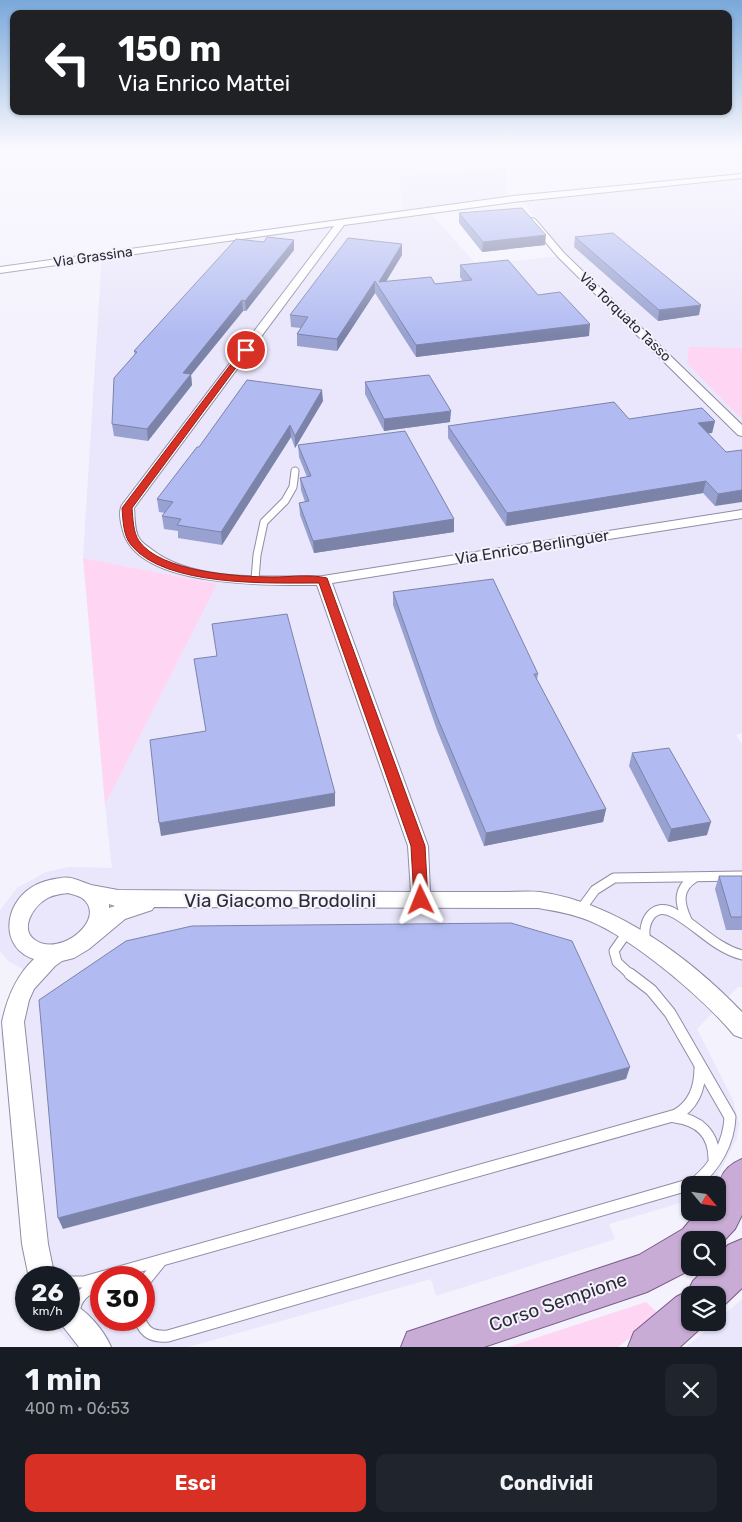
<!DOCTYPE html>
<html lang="it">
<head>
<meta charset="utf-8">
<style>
	body { margin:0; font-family:Rubik,sans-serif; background:#20242c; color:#f1f3f6; height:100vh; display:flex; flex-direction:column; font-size:19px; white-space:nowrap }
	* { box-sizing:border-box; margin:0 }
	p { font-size:16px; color:#9ea1a6 }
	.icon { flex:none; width:28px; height:28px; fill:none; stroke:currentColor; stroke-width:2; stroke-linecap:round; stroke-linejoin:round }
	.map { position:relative; height:1347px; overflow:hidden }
	.panel { display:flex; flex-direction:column; background:#171b24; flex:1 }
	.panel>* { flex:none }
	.guide { position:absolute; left:10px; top:10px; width:722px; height:105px; border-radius:10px; box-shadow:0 1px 4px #0004; background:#202124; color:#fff; overflow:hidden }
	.needle { width:32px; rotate:119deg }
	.controls { position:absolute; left:681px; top:1176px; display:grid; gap:10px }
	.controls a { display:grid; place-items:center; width:45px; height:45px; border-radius:10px; background:#171b24; box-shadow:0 1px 4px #0004; font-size:25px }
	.speed { position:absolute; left:15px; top:1266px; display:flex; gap:10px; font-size:25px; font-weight:700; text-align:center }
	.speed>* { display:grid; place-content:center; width:65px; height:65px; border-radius:50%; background:#171b24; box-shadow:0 1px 4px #0004; line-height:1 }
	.speed small { font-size:12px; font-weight:400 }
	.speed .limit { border:8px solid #d22; background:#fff; color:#111 }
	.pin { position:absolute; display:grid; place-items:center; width:42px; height:42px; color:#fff; margin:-21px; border:2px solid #fff; border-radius:50%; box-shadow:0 1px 5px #0007 }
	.me { position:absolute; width:55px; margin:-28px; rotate:358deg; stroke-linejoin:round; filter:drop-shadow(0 0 4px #0008) }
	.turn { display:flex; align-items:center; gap:18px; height:105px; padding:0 25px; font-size:22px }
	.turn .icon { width:65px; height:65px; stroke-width:2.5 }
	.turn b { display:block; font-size:35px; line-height:42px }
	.round { display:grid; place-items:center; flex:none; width:52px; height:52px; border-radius:10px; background:#20242c }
	.summary { display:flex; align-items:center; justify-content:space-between; height:85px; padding:0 25px }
	h1 { font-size:30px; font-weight:700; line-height:38px }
	.primary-button { display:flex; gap:10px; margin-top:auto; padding:10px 25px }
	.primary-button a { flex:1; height:58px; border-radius:10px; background:#d93025; color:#fff; font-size:20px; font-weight:700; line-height:58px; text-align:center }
	.primary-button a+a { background:#20242c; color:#f1f3f6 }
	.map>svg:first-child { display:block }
</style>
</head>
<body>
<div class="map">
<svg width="742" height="1347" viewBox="0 0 742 1347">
	<rect width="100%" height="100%" fill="#f4f2fd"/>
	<g fill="#eae6fb" fill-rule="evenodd">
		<path d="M506 168 507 199 427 209 477 265 561 256 566 254 518 197 742 173V733L736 735 742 744V987H738L697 1029 733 1100 739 1124 737 1138 713 1185H690V1200L609 1224 615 1239 436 1296 431 1279 188 1347H74L49 1320H69V1278L29 1277 1 1034 4 1011 21 992 23 969 8 961 0 951V910L17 888 46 872 69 867 112 868 105 805 217 584 83 558 102 253 402 209 400 177ZM101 1278H144V1320H101Z"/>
		<polygon points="742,1299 742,1347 686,1347 715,1323 718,1322 718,1320"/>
	</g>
	<g fill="#fed5f3">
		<polygon points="689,347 742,348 742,419 687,363"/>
		<polygon points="83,558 217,584 105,805"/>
		<polygon points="646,1302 660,1315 618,1347 508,1347"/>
	</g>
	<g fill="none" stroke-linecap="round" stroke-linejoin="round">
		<g stroke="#928ca5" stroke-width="9">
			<polyline id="service-far2" points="255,579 257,555 264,522 285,501 293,487 295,471"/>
		</g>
		<g stroke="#928ca5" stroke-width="11">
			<g id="service-far1">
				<polyline points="581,909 595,890 614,878 742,876"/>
				<path d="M687 920C679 903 677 889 694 878"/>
				<polyline points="628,931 614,951 617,962 632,976"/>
				<path d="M646 941C641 923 653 901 674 913 698 926 715 948 742 955"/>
			</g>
		</g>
		<g stroke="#928ca5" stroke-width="13">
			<g id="service">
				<path d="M675 1117C699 1120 714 1134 714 1159"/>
				<path d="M69 1282H84L676 1115C694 1105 700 1088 700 1068"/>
				<polyline points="144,1282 161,1261"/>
				<path d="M74 1314C75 1297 85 1289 101 1285"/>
				<path d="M140 1320C145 1334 154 1337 168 1336L695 1183C715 1167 729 1143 730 1117L670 1013 651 990 630 974"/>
			</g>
		</g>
		<g stroke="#928ca5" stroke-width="2">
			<g id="minor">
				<path d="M742 174V178L513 202 344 225 134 508C135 518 134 530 139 538 142 543 147 546 151 549 194 583 271 576 323 576L742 510V518L332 583 428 846 430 892C454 892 478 892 502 892 515 892 528 891 540 892 617 903 690 958 742 1012V1038L734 1035C703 998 635 940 590 921 573 914 556 911 538 908L154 907 152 910 125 919 89 949 74 958 62 961 55 966 34 989 29 1000 24 1022 48 1244 55 1278H29L22 1244 2 1022C7 998 16 976 34 959 0 948 3 905 32 887 40 882 52 879 61 878 72 876 81 882 91 885 100 887 109 888 118 890L411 892 408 846 317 585C271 585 138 589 123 531 121 524 118 512 122 505L334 226 0 273V267L513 196ZM68 893C72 894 79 896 82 898 109 918 60 958 35 940 19 929 33 907 46 899 52 895 60 894 68 893ZM109 904 115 906 109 908Z"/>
				<polygon points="532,218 535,219 564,253 742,425 742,436 738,435 558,257 528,221"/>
				<path d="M69 1302C86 1309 104 1330 111 1347H79L58 1320H69Z"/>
			</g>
		</g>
		<g stroke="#7b5b8b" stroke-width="2">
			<g id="primary">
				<path d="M742 1159V1215L735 1229 718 1247V1240H690V1268H694L647 1292 484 1347H401L407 1332 639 1255 683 1229 697 1212H718C718 1187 716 1170 742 1159Z"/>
				<polygon points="742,1239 742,1288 718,1311 718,1295 690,1295 690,1322 706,1322 704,1325 680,1347 628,1347 634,1332 676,1297 688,1291 693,1281 706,1268 718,1268 718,1256 728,1245"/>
			</g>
		</g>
		<use href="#service-far2" stroke="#fff" stroke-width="7"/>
		<use href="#service-far1" stroke="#fff" stroke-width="9"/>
		<use href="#service" stroke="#fff" stroke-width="11"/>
		<use href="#minor" fill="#fff" fill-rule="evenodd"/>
		<use href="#primary" fill="#c9acd5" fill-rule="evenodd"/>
	</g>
	<g fill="#98a1d0">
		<polygon points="459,213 545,245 482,252 459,223"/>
		<polygon points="575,237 699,315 658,321 574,247"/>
		<polygon points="294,240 294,250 246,311 243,311 191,375 192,385 148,441 114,436 112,424 135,355 134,351"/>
		<polygon points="402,244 402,255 386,281 435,284 463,281 460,277 460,265 538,295 589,336 416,357 375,293 337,351 297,346 297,334 301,328 291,327 290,315"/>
		<polygon points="365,382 450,422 384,431 365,394"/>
		<polygon points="323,401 295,448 291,437 222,545 178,538 178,531 164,529 162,516 165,513 159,512 157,499"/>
		<polygon points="629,419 715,421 712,433 708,433 726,452 742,450 715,506 703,493 506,526 448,438 448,426"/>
		<polygon points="298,445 454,519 454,532 314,553 300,515 299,503 305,502 301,490 300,478 307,477 299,457"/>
		<polygon points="393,592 538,674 537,680 606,809 603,822 484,846 437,730 393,605"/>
		<polygon points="632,753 707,835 668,842 629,766"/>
		<polygon points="719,876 742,876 742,930 726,930 715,889"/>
	</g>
	<g fill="#7c83a9">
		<polygon points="546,235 545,245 482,252 483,242"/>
		<polygon points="294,240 294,250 246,311 245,301"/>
		<polygon points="402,244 402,255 381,290 379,282"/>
		<polygon points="375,281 375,293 337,351 337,339"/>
		<polygon points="242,300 243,311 191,375 192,385 148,441 147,429 183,373"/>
		<polygon points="701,305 699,315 658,321 659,310"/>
		<polygon points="590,324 589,336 416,357 416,345"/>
		<polygon points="322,390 323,401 295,448 295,436"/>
		<polygon points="451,411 450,422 384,431 384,419"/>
		<polygon points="715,421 712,433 695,435 698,423"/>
		<polygon points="290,425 291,437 222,545 221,532"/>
		<polygon points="706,481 703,493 506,526 507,513"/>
		<polygon points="742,490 742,502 715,506 718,494"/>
		<polygon points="454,519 454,532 314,553 313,541"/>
		<polygon points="335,793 335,806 161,836 159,823"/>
		<polygon points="606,809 603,822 484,846 486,833"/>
		<polygon points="711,822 707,835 668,842 671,829"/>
		<polygon points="630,1067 626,1079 63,1229 58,1218"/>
	</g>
	<g fill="#b1bbf2" stroke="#7c83a9">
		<polygon points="522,208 546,235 483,242 459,213"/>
		<polygon points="613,233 701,305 659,310 575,237"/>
		<polygon points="267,237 294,240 245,301 242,300 183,373 191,374 147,429 112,424 114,378 137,352 134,351 236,239 264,242"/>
		<polygon points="348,238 402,244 379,282 431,277 435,284 472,280 460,265 508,260 538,295 560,292 590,324 416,345 375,281 337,339 297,334 308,317 290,315"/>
		<polygon points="429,375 451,411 384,419 365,382"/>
		<polygon points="247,380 322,390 295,436 290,425 221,532 177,525 181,519 162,516 173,502 157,499 197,447 199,447"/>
		<polygon points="614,402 629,419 702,408 715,421 698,423 726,452 742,450 742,490 718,494 706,481 507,513 448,426"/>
		<polygon points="405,431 454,519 313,541 299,503 309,501 300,478 311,476 298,445"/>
		<polygon points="493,579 538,674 534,674 606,809 486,833 437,717 393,592"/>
		<polygon points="287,614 335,793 159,823 150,740 206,731 194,659 217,656 212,624"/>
		<polygon points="669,748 711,822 671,829 632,753"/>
		<polygon points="719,876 742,876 742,917 731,917"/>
		<polygon points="511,923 572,941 630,1067 58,1218 39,1000 126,941 192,926"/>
	</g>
	<linearGradient id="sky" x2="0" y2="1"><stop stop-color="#7aa8da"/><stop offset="0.44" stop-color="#faf9fe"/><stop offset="1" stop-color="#faf9fe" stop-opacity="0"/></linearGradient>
	<rect width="742" height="335" fill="url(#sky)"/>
	<path fill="#d93025" stroke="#8d1f18" d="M243 348 249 350 132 508C133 519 133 532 139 541 161 572 238 577 273 577 290 577 310 574 327 578L425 846 428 900 426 904 421 905 416 904 414 900 411 846 319 583C269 583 165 587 131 545 123 535 123 520 122 508Z"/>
	<g text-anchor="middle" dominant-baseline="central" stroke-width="4" stroke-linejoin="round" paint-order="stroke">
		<g font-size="14" fill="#2e2c36" stroke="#f4f2fd">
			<text transform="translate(93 257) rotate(-8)">Via Grassina</text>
			<text transform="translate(625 317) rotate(44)">Via Torquato Tasso</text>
		</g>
		<g font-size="16" fill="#2e2c36" stroke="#f4f2fd">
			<text transform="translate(532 547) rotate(-9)">Via Enrico Berlinguer</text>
		</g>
		<g font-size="19" fill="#2e2c36" stroke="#f4f2fd">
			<text x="280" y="900">Via Giacomo Brodolini</text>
			<text transform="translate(558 1302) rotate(-19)">Corso Sempione</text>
		</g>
	</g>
</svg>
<div class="controls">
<a><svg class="needle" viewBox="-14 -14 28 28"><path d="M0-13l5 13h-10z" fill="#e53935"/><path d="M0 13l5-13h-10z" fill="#9ea1a6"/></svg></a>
<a><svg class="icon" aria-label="search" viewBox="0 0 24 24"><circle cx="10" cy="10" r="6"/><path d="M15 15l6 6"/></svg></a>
<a><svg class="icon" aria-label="layers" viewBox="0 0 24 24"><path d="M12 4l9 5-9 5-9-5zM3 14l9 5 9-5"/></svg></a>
</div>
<div class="speed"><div>26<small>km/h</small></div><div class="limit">30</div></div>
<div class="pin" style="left:246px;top:350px;background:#d93025"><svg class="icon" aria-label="arrive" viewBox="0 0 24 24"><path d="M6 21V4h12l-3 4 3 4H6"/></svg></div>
<svg class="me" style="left:421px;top:900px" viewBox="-20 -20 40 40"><path d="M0-17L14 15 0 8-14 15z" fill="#d93025" stroke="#fff" stroke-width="4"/></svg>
<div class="guide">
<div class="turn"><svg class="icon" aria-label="left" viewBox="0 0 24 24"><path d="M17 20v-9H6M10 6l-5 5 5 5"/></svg><div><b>150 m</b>Via Enrico Mattei</div></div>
</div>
</div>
<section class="panel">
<div class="summary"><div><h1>1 min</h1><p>400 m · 06:53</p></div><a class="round"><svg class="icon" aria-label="close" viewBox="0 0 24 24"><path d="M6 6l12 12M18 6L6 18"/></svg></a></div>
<div class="primary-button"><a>Esci</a><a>Condividi</a></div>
</section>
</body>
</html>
